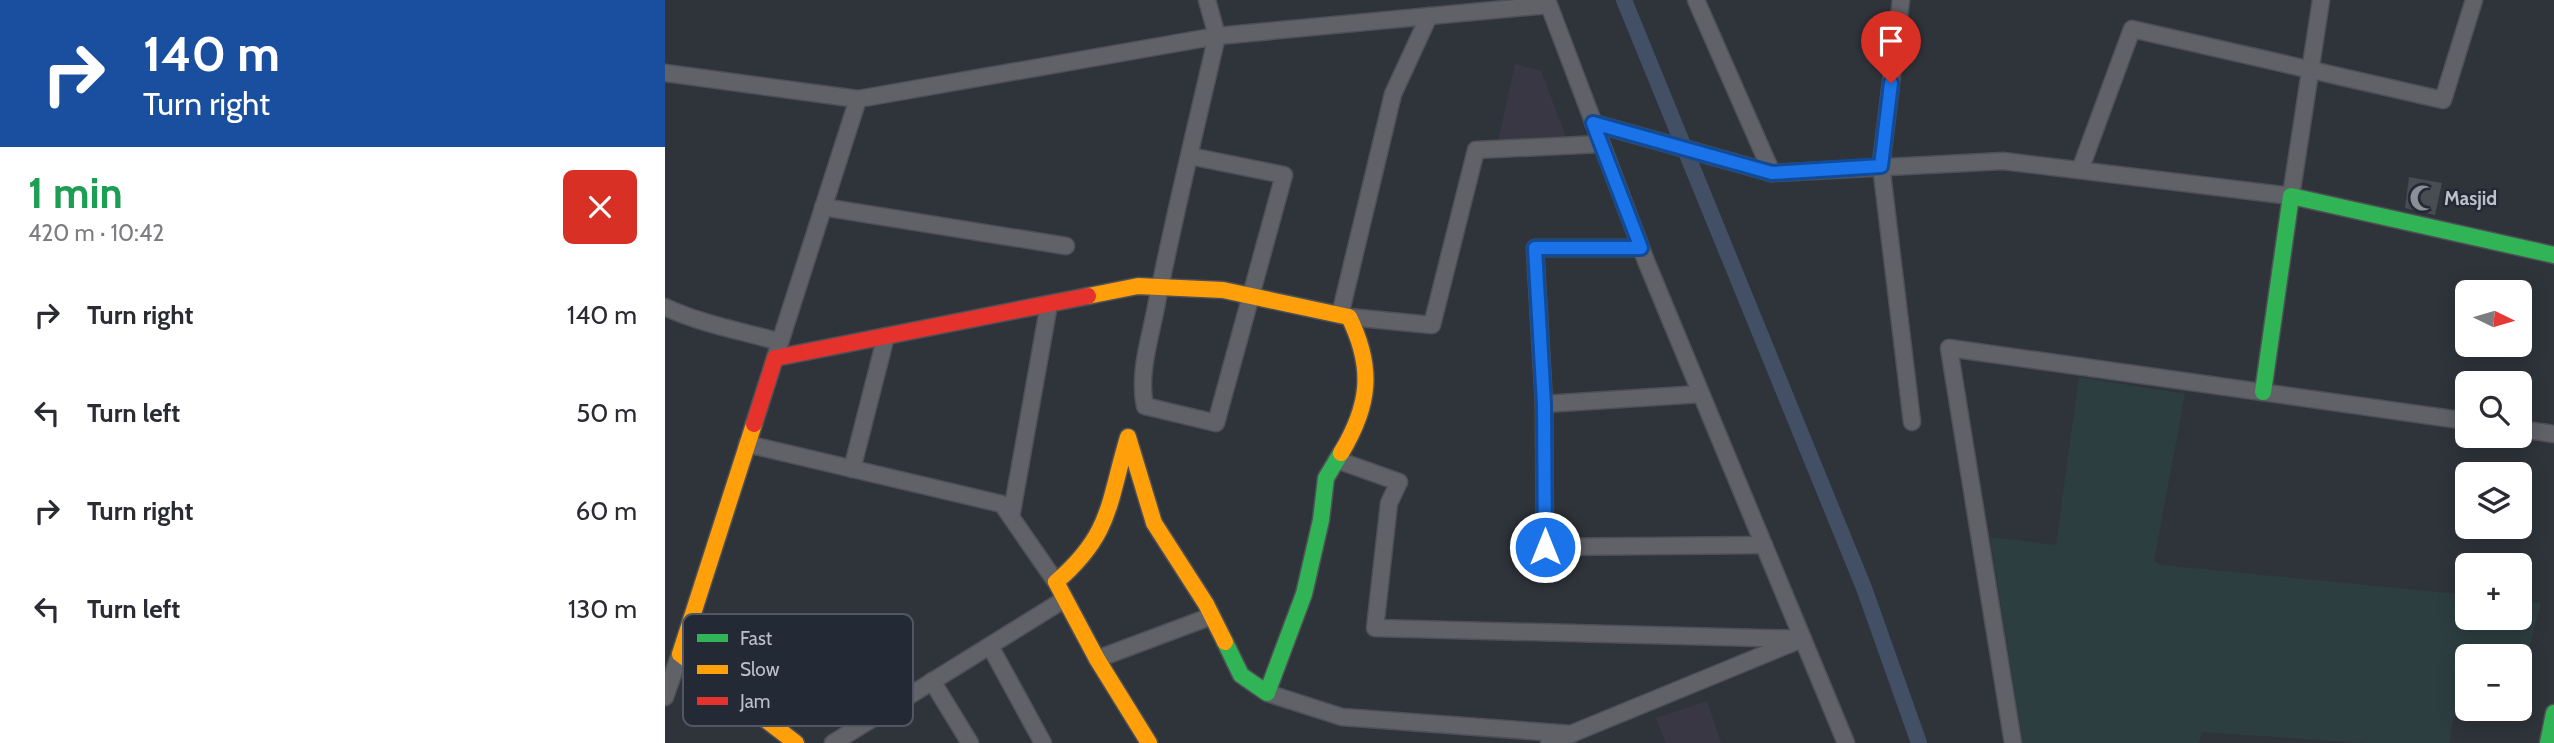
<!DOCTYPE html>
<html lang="en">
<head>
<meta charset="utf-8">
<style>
	body { margin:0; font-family:Cabin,sans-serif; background:#f2f2f3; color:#2b2b33; height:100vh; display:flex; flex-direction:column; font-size:26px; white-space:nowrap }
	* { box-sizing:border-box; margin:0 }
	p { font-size:23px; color:#7c7c81 }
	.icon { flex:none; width:38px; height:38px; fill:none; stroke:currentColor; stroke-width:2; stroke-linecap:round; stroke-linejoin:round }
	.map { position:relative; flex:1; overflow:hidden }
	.sheet { display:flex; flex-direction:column; background:#fff; width:665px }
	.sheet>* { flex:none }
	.top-card { background:#1a4fa0; color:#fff; overflow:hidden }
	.needle { width:46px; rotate:95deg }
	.buttons { position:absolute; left:1790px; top:280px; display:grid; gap:14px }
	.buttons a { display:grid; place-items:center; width:77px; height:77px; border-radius:10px; background:#fff; box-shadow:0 4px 18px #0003; font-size:35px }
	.pin { position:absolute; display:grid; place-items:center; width:60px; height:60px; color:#fff; margin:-72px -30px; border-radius:50% 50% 50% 0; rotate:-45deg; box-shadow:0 0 7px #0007 }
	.pin .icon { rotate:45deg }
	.me { position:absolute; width:77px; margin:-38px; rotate:0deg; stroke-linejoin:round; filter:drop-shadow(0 0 5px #0008) }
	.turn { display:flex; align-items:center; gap:24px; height:147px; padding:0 28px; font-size:32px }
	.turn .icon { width:91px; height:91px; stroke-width:2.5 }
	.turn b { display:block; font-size:49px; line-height:60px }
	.round { display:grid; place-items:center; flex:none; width:74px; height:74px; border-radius:10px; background:#f2f2f3 }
	.headline { display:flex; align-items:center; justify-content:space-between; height:119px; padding:0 28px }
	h1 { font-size:42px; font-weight:700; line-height:52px; color:#1e9e55 }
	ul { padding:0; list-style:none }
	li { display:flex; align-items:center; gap:21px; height:98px; padding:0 28px }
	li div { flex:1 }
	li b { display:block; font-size:26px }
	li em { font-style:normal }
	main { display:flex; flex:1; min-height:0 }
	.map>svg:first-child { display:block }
</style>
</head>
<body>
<main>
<section class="sheet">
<div class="top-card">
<div class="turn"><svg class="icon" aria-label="right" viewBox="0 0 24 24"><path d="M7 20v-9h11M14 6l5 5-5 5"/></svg><div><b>140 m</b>Turn right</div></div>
</div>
<div class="headline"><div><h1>1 min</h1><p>420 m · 10:42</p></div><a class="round" style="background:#d93025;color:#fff"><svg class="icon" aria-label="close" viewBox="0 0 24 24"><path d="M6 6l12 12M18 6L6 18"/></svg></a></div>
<ul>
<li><svg class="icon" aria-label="right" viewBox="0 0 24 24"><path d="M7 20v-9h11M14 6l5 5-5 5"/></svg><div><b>Turn right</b></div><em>140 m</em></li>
<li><svg class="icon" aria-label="left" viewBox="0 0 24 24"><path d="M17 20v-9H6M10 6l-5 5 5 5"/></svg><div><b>Turn left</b></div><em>50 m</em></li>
<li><svg class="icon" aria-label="right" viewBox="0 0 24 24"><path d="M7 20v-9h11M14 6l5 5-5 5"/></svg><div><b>Turn right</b></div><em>60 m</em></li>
<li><svg class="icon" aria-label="left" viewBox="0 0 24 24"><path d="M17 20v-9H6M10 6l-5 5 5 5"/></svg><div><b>Turn left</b></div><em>130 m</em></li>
</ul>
</section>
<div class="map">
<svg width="1889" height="743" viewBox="0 0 1889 743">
	<rect width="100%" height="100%" fill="#2f343b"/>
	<g fill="#393744">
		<polygon points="850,64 876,71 903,142 832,146"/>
		<polygon points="1042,701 1056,743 1001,743 991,718"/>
	</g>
	<polygon fill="#2d3e41" points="1414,377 1520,394 1489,561 1497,565 1802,595 1802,618 1855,618 1855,601 1876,603 1862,658 1801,651 1784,743 1701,743 1537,732 1534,743 1358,743 1325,537 1391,545"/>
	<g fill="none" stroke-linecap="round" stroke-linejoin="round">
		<polyline stroke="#424f64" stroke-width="16" points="959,0 1199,588 1254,743"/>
	</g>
	<polygon fill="#484c53" points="1744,177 1777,183 1770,215 1740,208"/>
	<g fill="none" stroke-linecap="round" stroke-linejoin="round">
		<g stroke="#4d5055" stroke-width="19">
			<g id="street">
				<polyline points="542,0 552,36 883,5"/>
				<polyline points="882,0 981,261 1181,743"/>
				<polyline points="1031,0 1107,173 1338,161 1626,196 1656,0"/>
				<polyline points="1236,0 1216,165 1247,422"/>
				<path d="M0 73 193 99 552 36C531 126 509 216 491 307 485 339 473 374 480 406L551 423 619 175 525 156"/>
				<polyline points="928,123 1107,173"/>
				<polyline points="1415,170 1467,29 1778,100 1809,0"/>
				<polyline points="158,207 401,246"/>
				<path d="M0 307C36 324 77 331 115 342"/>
				<polyline points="675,315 728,94 764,16"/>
				<polyline points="684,317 767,325 811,150 936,144"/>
				<polyline points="110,358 193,99"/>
				<polyline points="1036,394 879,404 880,547 1099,545"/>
				<polyline points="879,404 870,248 976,248"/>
				<polyline points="1855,429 1889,434"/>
				<polyline points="82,444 337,504 391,582"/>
				<polyline points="672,460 734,482 724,503 710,628 1138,639"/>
				<polyline points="187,469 221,336"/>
				<polyline points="346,517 384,304"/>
				<polyline points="325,646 378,743"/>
				<polyline points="432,659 547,616"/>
				<polyline points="267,681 305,743"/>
				<polyline points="602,693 677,717 907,734"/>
				<polyline points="0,697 15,654"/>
				<polyline points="168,743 400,599"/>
				<polyline points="884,743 1132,641"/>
				<polyline points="1348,743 1284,348 1802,421"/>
			</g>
		</g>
		<g stroke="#4d5055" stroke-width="19">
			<g id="fast">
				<polyline points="1598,392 1626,196 1889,255"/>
				<polyline points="560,642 576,675 602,693 639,594 656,520 661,478 676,453"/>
				<polyline points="1883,743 1889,713"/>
			</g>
		</g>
		<g stroke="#4d5055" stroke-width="19">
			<g id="slow">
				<path d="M423 296 473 286 558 290 684 317C709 368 705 405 676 453"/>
				<polyline points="89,424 15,654 131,743"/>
				<path d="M484 743 432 659 391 582C447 534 443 503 463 437L489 523 541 604 560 642"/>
			</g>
		</g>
		<g stroke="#4d5055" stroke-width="19">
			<polyline id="jam" points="89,424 110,358 423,296"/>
		</g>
		<use href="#street" stroke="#606268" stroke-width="16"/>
		<use href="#fast" stroke="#30b455" stroke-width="16"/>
		<use href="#slow" stroke="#ff9f0a" stroke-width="16"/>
		<use href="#jam" stroke="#e5322d" stroke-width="16"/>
	</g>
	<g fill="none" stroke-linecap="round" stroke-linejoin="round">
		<g stroke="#114b97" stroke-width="18">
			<polyline id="route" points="880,547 879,404 870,248 976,248 928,123 1107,173 1216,166 1226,83"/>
		</g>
		<use href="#route" stroke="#1a73e8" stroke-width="12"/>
	</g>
	<defs>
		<g id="mosque-bare" transform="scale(2.1)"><path d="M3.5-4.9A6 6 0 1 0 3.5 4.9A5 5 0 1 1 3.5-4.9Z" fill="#8a8f98" stroke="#232a35" stroke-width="2.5" paint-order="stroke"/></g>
	</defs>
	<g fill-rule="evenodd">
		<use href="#mosque-bare" x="1758" y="198"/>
	</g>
	<g text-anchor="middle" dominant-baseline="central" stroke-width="5" stroke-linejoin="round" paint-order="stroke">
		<g font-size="19" font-weight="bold" fill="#bbc0ca" stroke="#232a35" text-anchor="start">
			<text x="1779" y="198">Masjid</text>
		</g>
	</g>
	<rect x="18" y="614" width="230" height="112" rx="10" fill="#232a35" stroke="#515762" stroke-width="2"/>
	<rect x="32" y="634" width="31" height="8" fill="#30b455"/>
	<rect x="32" y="665" width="31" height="9" fill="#ff9f0a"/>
	<rect x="32" y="697" width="31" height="8" fill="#e5322d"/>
	<g font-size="19" fill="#bbc0ca">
		<text x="75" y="645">Fast</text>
		<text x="75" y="676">Slow</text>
		<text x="75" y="708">Jam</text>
	</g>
</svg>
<div class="buttons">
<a><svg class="needle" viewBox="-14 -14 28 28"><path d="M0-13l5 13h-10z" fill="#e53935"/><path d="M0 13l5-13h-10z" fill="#7c7c81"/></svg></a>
<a><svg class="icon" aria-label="search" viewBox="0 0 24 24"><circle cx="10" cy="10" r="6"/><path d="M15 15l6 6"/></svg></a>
<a><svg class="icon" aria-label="layers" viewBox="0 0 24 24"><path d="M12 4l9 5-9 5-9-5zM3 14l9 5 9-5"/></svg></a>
<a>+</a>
<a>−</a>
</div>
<div class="pin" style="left:1226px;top:83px;background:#d93025"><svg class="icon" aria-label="arrive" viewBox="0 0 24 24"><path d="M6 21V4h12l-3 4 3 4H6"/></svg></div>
<svg class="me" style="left:880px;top:547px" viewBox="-20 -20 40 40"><circle r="17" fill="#1a73e8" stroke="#fff" stroke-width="3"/><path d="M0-11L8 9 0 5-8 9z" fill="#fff"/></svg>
</div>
</main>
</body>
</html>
